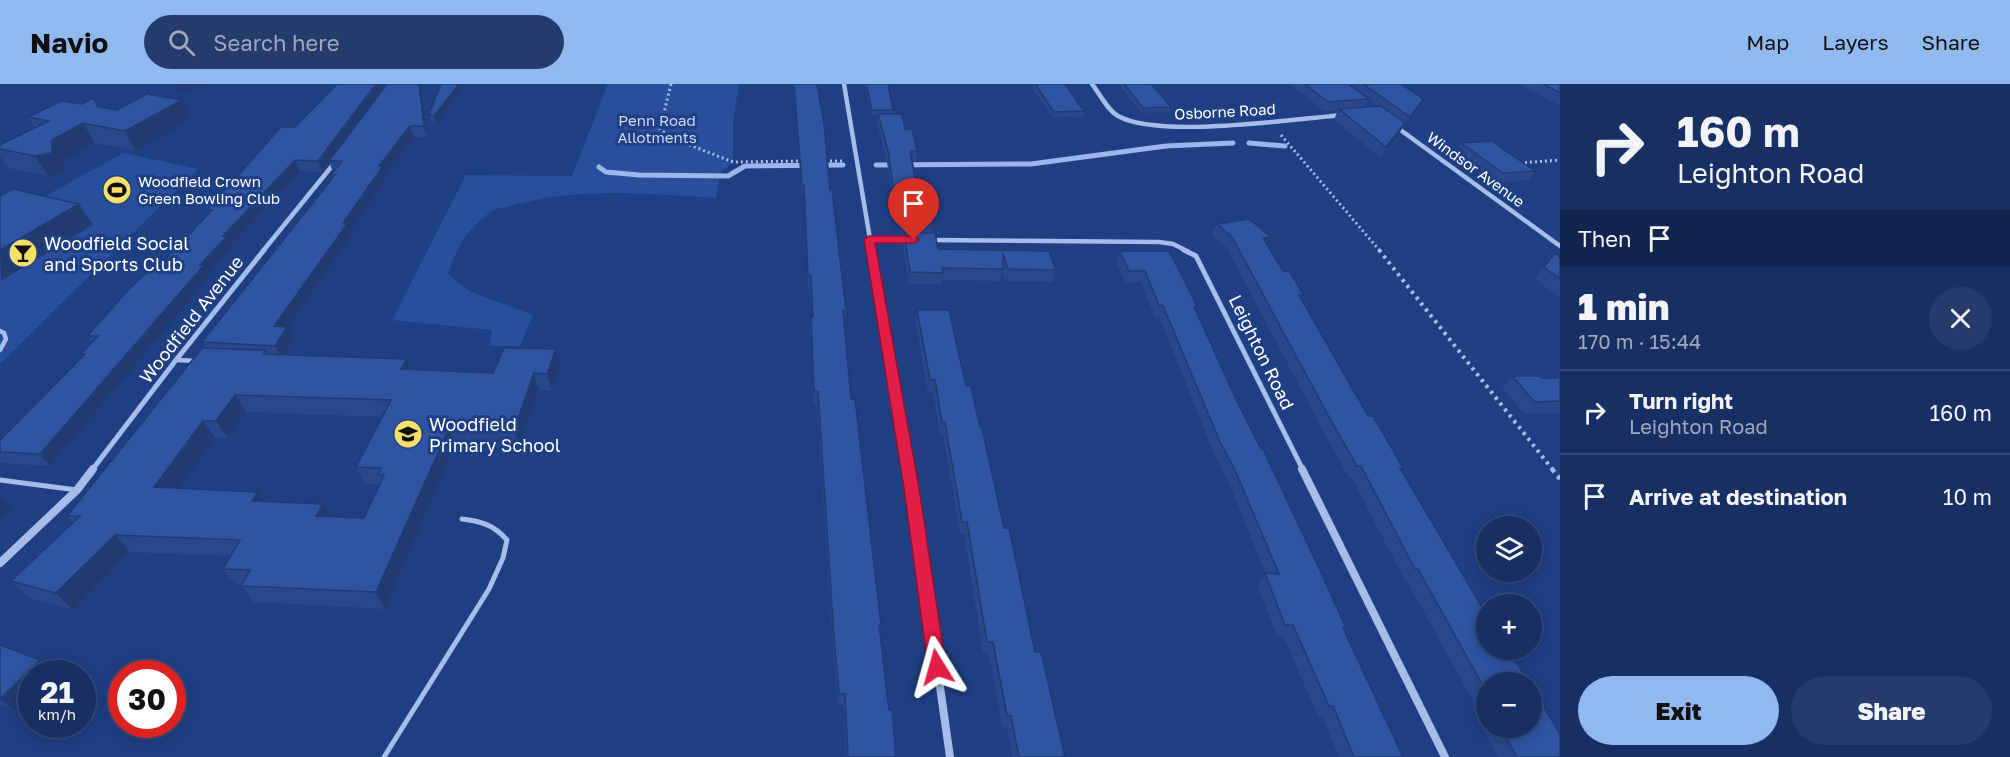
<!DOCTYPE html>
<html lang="en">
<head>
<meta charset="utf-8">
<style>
	body { margin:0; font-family:"Golos Text",sans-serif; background:#243b6c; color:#f1f3f6; height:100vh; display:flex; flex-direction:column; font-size:22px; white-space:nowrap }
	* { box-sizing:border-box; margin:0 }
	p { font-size:20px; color:#9ea9be }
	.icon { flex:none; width:33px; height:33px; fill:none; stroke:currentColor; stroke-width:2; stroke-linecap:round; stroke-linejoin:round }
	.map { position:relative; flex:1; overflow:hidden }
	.details { display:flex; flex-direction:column; background:#172f63; width:450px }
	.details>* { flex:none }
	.hud { background:#172f63; color:#f1f3f6; overflow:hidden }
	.controls { position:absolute; left:1476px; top:432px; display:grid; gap:12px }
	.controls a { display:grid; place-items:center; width:66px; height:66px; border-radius:50%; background:#172f63; box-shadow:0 3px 15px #0003,0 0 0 2px #364a78; font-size:30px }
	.speed { position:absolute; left:18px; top:576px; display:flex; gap:12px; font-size:30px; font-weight:700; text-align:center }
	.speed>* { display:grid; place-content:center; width:78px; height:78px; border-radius:50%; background:#172f63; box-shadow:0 3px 15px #0003,0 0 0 2px #364a78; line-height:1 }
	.speed small { font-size:15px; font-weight:400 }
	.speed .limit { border:9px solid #d22; background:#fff; color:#111 }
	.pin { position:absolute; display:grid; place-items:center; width:51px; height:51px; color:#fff; margin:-62px -26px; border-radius:50% 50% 50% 0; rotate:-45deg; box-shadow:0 0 6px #0007 }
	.pin .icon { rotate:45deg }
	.me { position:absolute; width:66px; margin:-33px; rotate:352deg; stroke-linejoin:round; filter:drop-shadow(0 0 4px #0008) }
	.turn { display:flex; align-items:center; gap:21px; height:126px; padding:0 18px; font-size:27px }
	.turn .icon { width:78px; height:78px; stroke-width:2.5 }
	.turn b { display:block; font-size:42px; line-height:51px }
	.then { display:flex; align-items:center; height:57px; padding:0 18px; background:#0003; gap:12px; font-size:22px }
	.round { display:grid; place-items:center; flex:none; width:63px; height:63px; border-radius:32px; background:#243b6c }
	.headline { display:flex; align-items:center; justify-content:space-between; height:102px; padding:0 18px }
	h1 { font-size:36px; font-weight:800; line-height:45px }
	.primary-button { display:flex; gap:12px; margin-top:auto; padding:12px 18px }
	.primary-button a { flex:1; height:69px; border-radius:36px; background:#90b9f0; color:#111; font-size:24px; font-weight:800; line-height:69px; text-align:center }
	.primary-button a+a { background:#243b6c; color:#f1f3f6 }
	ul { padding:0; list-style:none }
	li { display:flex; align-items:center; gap:18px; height:84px; padding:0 18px; border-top:2px solid #364a78 }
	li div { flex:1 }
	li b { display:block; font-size:22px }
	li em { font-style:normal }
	header { display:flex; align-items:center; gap:36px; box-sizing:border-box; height:84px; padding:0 30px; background:#90b9f0; color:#111 }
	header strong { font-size:28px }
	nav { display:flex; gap:33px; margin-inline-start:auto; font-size:21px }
	.search { width:420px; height:54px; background:#243b6c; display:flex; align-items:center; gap:15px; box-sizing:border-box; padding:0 21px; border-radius:33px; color:#9ea9be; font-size:22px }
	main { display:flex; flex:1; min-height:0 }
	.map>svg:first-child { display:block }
</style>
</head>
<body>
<header>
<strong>Navio</strong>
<div class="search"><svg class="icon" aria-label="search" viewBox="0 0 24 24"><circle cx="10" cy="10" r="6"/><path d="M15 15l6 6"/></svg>Search here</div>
<nav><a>Map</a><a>Layers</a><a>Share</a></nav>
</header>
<main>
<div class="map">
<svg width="1560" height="673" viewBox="0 0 1560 673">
	<rect width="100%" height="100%" fill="#1f3f84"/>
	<g fill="#294f9c">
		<path d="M608 0H739L733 38V78L720 89 716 114C648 110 585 103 518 120 510 122 499 123 492 127 469 143 456 163 448 190L469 207 533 231 520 262H489L492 246 392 236 466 91 572 92Z"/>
		<polygon points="123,69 198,85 0,280 0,118 26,123"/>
	</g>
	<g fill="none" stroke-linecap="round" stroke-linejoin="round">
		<g stroke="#9bb6eb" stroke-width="5">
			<polyline points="1249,59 1285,62"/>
			<polyline points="876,81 1031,80 1166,62 1233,59"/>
			<polyline points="599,83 606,88 639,91 728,92 745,82 843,81"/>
		</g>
		<g stroke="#a7bde9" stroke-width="3" stroke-dasharray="2 3" stroke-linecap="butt">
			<polyline points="671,0 660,45 669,53 733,78 802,77"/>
			<polyline points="1281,51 1380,167"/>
			<polyline points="825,77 844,77"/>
			<polyline points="1520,79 1560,76"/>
		</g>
		<polyline stroke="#a7bde9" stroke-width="4" stroke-dasharray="3 4.5" stroke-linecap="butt" points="1379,166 1553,386"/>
		<polyline stroke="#a7bde9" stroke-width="4.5" stroke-dasharray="4 5" stroke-linecap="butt" points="1552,385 1560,395"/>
		<g stroke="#a7bde9" stroke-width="4.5">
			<polyline points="0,247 4,249 6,255 0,266"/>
			<polyline points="176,276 197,277"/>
		</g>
		<g stroke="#a7bde9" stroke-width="5">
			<polyline points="0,396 77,406"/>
			<path d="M384 673 489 505 503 474 507 456C494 441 481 437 462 435"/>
		</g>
		<g stroke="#a7bde9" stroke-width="4.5">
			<polyline points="844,0 872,167"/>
			<path d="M1092 0C1100 10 1107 26 1118 32 1159 55 1293 35 1343 31"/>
			<polyline points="1395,42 1560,162"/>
			<polyline points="869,155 909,156"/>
			<polyline points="929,156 1159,158 1173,160 1187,167"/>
			<polyline points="263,167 336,77"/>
		</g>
		<g stroke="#a7bde9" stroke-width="5">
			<polyline points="872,166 909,386"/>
			<polyline points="1184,166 1196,172 1303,386"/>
			<polyline points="92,386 176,276 264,166"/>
		</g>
		<g stroke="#a7bde9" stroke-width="8">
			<polyline points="909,385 950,673"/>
			<polyline points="1302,385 1445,673"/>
			<polyline points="0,479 77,406 93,385"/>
		</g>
	</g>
	<g fill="#28488b" fill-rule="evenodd">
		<path d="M421 0 427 53H414L385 90 387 93 351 147 352 151 288 243 294 255 283 271 407 275 411 285 493 289 560 282 552 307 539 306 519 363 455 361 385 525 253 518 241 501H236L223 485 230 472 130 468 73 526 29 514 11 497 73 439 67 432 206 264 202 258 332 94 331 91 333 88 329 78 322 88 300 87 232 160 233 163 209 190 210 193 50 382 0 379V356L83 272 81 270 92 258 87 252 161 180 209 129 207 126 295 43 383 6ZM246 328 382 333 356 383 364 400 380 401 364 434 330 433 323 420 265 418 258 408 179 404 215 354H228Z"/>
		<polygon points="441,0 436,39 431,37 429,30"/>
		<polygon points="793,0 817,0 830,106 846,226 845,238 844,238 851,315 881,541 879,548 896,673 846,673 844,621 838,621 833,565 817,320 814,320 810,245 811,233 812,233 810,203 808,203 804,112 802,112"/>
		<polygon points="865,0 888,0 893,26 893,30 905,45 917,67 916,78 913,78 919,113 933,140 932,149 938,165 1049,167 1056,186 1052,198 1005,197 1002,187 1000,197 942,196 941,200 909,200 903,160 904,151 902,151 900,140 896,140 887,78 877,41 878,31 872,31 867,13"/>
		<polygon points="1034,0 1084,27 1083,33 1053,33 1033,5"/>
		<polygon points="1119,0 1151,0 1171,23 1170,28 1141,29"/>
		<path d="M1290 0H1401L1418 24 1404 42H1403L1399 50 1381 74 1334 36 1338 26 1324 27ZM1369 16 1377 22 1365 23Z"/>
		<polygon points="1519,0 1560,0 1560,22"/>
		<polygon points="182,16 191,35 136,67 95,59 65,76 65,89 48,92 8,84 0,72 0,61 35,44 28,33 99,23 117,26"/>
		<polygon points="1461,59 1535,87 1529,96 1498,98 1456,67"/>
		<polygon points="1217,140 1271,153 1267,161 1283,187 1304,212 1302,216 1368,332 1403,384 1401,386 1486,598 1486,641 1407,497 1405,497 1352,394 1349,394 1321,343 1227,164 1212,151"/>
		<polygon points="1120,167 1197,223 1196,226 1237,317 1346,544 1344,547 1403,673 1339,673 1322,633 1318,633 1284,553 1277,552 1257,501 1266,490 1229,399 1214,370 1159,233 1155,233 1141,198 1125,198 1116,179"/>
		<polygon points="1555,169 1560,173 1560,214 1535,195"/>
		<polygon points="917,226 966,302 980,344 1035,568 1065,673 1012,673 1007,643 1002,643 989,569 983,569 964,450 960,450 943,350 940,350 933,308 928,308 916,238"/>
		<polygon points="1512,292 1542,294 1560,294 1560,329 1525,330 1502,304"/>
		<polygon points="0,561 40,576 53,587 32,590 32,608 14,626 0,620"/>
		<polygon points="1486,643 1486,644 1532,644 1560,673 1498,673 1483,646"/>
	</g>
	<g fill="#213b71">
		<polygon points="175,0 206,0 207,2 179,8"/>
		<polygon points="376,0 381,0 383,6 329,77 329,78 322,88 318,77"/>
		<polygon points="419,0 421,0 427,53 424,42"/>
		<polygon points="459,0 466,0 436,39 434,32"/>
		<polygon points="1423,15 1418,24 1404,42 1410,33"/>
		<polygon points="182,16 191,35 136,67 125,47"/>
		<polygon points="83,39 95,59 65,76 65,89 48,92 35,72 52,56"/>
		<polygon points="1405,39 1399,50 1381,74 1386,63"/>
		<polygon points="410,42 414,53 385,90 387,93 351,147 352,151 288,243 294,255 281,274 275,262 274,242 343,139 379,82"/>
		<polygon points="295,76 300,87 232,160 233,163 209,190 210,193 50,382 40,370 200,181 223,152"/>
		<polygon points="79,120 93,141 1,197 0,166"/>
		<polygon points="1271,153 1266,165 1263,154"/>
		<polygon points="556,265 560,282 552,307 547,290"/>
		<polygon points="407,275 413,292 401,285"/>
		<polygon points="534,289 539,306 519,363 514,346"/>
		<polygon points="235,311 246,328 228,354 216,337"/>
		<polygon points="203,337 215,354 167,421 154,403"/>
		<polygon points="449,344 455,361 385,525 376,508"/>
		<polygon points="258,408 269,425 252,417"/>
		<polygon points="0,415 1,415 12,427 0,437"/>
		<polygon points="323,420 333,437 316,432"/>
		<polygon points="115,451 130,468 73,526 56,509"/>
		<polygon points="40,576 53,587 50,590 32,590 32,608 14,626 0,615"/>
	</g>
	<g fill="#2f54a2" stroke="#213b71" stroke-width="1.5" fill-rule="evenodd">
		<polygon points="337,0 376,0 318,77 295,76 223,152 227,152 200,181 204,181 40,370 0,368 0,356 85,270 81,270 98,252 87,252 131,203 156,180 161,180 212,126 207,126 281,43 295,43"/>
		<polygon points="387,0 419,0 424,42 410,42 379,82 383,82 343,139 347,140 274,242 287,243 275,262 202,258 335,91 331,91 342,77 329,77"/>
		<polygon points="441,0 459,0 434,32 429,30"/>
		<polygon points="794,0 817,0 824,40 830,106 832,106 846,226 843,226 851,315 855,315 881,541 879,541 889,626 892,626 896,673 848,673 845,610 839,610 834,554 818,307 814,308 811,233 813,233 811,192 808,192 804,101 802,101"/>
		<polygon points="866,0 888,0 893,26 872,26"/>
		<polygon points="1035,0 1065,0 1084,27 1054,28"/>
		<polygon points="1124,0 1151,0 1171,23 1143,24"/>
		<polygon points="1305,0 1348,0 1369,15 1328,18"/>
		<polygon points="1363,0 1401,0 1423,15 1410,33"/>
		<polygon points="1543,0 1560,0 1560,9"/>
		<polygon points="147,10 182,16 125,47 83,39 52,56 52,69 35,72 0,65 0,61 49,37 28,33 61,17 82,20 93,14 98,23 117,26"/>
		<polygon points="1381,22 1405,39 1386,63 1339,25"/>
		<polygon points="878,30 902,30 905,45 912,45 917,67 910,67 919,113 928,113 933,140 903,139 901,128 897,128 888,67"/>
		<polygon points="1492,57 1535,87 1503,89 1461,59"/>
		<polygon points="13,105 79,120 0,166 0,112"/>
		<polygon points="1249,135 1271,153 1263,154 1283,187 1290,188 1304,212 1299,211 1368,332 1373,332 1386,354 1403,384 1400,384 1486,530 1486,566 1508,566 1529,598 1486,598 1486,607 1418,485 1415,485 1361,382 1357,382 1328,331 1232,153 1217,140"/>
		<polygon points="904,148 935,149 938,165 1049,167 1056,186 1008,185 1003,169 1003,185 942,184 943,189 910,188"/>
		<polygon points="1120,167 1169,167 1188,204 1197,223 1194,223 1237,317 1261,365 1263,365 1323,493 1346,544 1343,544 1403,673 1354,673 1333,622 1329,622 1293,541 1285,541 1265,489 1279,490 1235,386 1220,358 1163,222 1159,221 1145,187 1129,187"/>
		<polygon points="1555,169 1560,173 1560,195 1544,183"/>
		<polygon points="917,226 949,226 966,302 971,302 980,344 982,344 1004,444 1009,444 1035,568 1041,568 1065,673 1019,673 1011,632 1007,632 993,558 987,558 967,438 962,438 945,338 942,338 935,296 930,296"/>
		<path d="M202 264 266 266 263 270 407 275 401 285 493 289 504 264 556 265 547 290 534 289 514 346 449 344 376 508 241 502 250 486 223 485 240 456 115 451 56 509 11 497 80 432H67ZM235 311 391 316 356 383 381 384 378 391H384L364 434 316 432 323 420 252 417 258 408 154 403 203 337H216Z"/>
		<polygon points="1512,292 1540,292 1542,294 1560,294 1560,317 1535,318"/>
		<polygon points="0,561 40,576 0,615"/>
		<polygon points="1532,603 1560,650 1560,673 1517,673 1501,644 1532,644"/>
	</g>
	<polygon fill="#e11d48" stroke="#92132f" stroke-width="1.5" points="869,152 914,152 919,156 914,159 875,159 919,404 946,583 943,589 937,591 931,589 928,583 904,404 864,155"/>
	<defs>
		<g id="stadium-disc" transform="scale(1.5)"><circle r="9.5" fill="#f7e067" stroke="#1f3f84"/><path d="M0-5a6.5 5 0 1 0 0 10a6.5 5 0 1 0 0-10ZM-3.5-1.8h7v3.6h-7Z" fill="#111"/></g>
		<g id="bar-disc" transform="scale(1.5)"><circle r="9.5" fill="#f7e067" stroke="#1f3f84"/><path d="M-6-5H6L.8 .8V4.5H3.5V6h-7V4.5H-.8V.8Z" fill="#111"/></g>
		<g id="school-disc" transform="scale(1.5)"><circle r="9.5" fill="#f7e067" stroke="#1f3f84"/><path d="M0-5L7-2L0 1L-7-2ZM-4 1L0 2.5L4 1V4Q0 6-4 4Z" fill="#111"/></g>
	</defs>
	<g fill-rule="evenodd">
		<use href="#stadium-disc" x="117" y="106"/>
		<use href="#bar-disc" x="23" y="169"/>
		<use href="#school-disc" x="408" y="350"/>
	</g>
	<g text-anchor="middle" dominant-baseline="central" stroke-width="6" stroke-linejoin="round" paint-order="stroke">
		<g font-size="15" fill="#fff" stroke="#1f3f84">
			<text transform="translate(1225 27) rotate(-3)">Osborne Road</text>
			<text transform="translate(1476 85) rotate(36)">Windsor Avenue</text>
		</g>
		<g font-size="15" fill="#ccdaf7" stroke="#1f3f84">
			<text x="657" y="36">Penn Road<tspan x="657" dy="17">Allotments</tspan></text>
		</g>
		<g font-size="15" fill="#fff" stroke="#1f3f84" text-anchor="start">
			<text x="138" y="97">Woodfield Crown<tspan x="138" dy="17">Green Bowling Club</tspan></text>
		</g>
		<g font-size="18" fill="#fff" stroke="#1f3f84" text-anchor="start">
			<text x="44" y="159">Woodfield Social<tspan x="44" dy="21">and Sports Club</tspan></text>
			<text x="429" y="340">Woodfield<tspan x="429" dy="21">Primary School</tspan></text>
		</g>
		<g font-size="18" fill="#fff" stroke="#1f3f84">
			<text transform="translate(191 235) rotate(-52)">Woodfield Avenue</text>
			<text transform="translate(1262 268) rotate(64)">Leighton Road</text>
		</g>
	</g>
</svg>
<div class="controls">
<a><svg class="icon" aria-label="layers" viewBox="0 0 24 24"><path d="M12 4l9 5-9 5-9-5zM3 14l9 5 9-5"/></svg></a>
<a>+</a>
<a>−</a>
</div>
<div class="speed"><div>21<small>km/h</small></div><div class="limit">30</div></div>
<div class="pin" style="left:914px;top:156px;background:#d93025"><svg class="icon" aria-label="arrive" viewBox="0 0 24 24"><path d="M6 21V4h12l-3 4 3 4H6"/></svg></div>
<svg class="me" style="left:937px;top:583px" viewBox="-20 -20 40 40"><path d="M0-17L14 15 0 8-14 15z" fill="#e11d48" stroke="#fff" stroke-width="4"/></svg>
</div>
<section class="details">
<div class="hud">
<div class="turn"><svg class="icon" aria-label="right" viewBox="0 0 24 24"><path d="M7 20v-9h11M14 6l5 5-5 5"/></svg><div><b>160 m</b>Leighton Road</div></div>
<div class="then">Then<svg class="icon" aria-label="arrive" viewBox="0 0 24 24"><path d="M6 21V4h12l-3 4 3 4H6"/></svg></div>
</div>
<div class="headline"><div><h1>1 min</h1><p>170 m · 15:44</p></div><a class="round"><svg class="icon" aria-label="close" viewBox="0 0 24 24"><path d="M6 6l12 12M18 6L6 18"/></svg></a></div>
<ul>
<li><svg class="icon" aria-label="right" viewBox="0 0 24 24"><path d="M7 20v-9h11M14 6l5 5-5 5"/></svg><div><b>Turn right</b><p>Leighton Road</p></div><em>160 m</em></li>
<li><svg class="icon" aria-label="arrive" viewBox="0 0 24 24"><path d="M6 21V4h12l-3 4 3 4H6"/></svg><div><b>Arrive at destination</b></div><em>10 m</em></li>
</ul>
<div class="primary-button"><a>Exit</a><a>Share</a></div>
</section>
</main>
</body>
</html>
